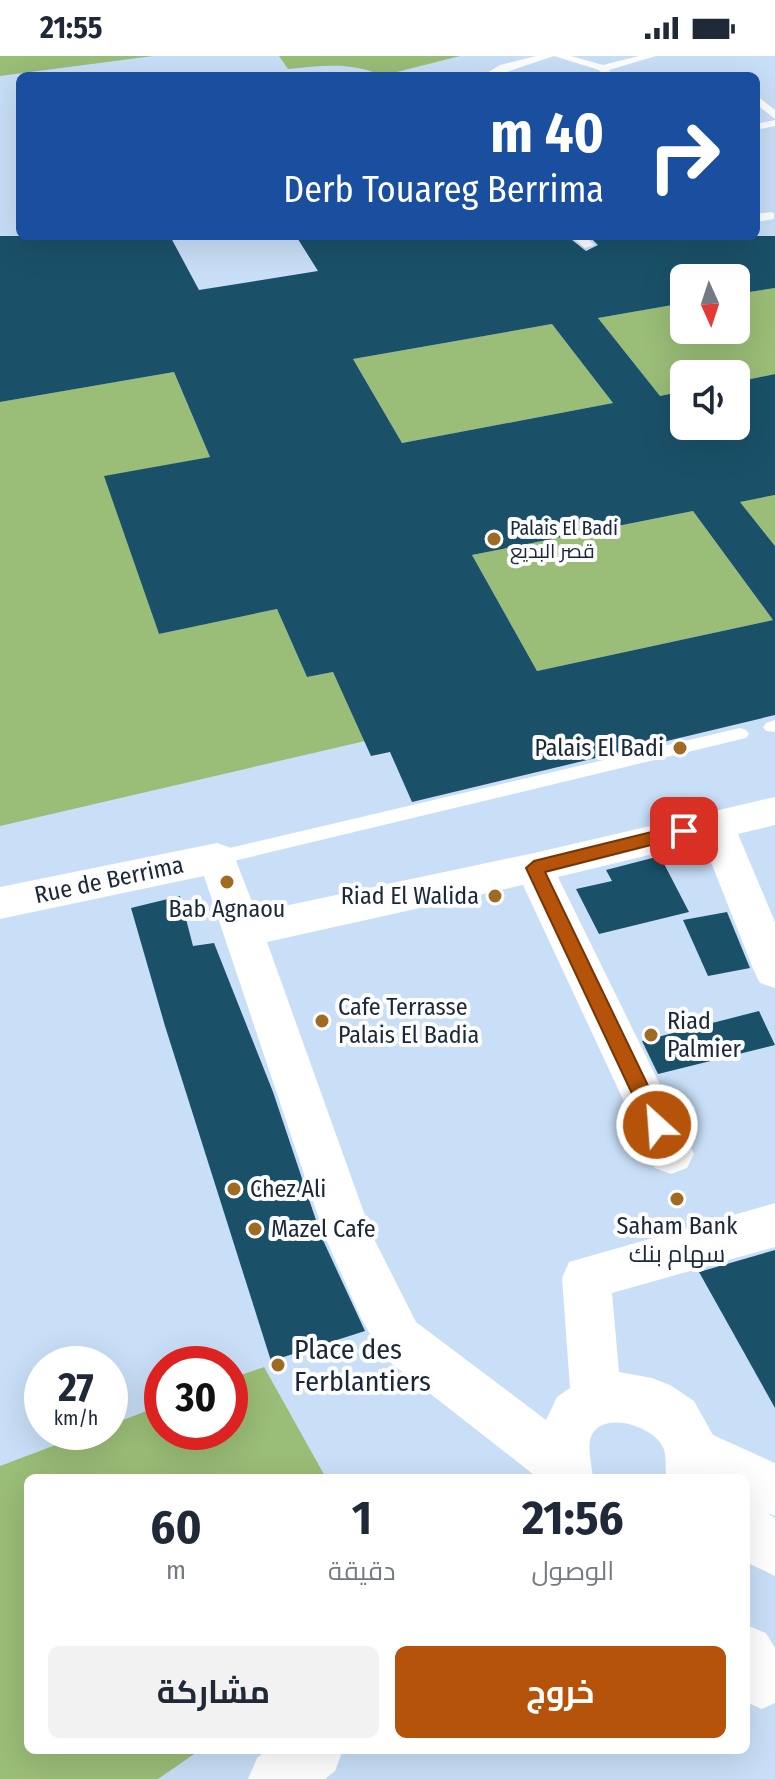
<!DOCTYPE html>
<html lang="ar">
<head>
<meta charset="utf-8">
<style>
	body { margin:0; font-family:"Fira Sans Condensed",Cairo,sans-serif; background:#f2f2f3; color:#1f2937; direction:rtl; height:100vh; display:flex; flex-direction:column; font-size:30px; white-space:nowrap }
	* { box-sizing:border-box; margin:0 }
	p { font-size:26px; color:#747a83 }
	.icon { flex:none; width:44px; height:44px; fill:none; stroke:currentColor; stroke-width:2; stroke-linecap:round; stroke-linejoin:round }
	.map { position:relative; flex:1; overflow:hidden; direction:ltr }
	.sheet { position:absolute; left:24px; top:1418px; width:726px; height:280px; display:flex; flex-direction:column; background:#fff; border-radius:12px; box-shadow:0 8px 32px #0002; direction:rtl }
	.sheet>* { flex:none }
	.guide { position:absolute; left:16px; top:16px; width:744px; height:168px; border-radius:12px; box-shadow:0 8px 32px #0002; direction:rtl; background:#1a4fa0; color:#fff; overflow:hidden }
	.needle { width:52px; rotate:177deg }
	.buttons { position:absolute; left:670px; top:208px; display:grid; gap:16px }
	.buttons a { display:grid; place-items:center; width:80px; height:80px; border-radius:12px; background:#fff; box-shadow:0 8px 32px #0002; font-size:40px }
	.speed { position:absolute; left:24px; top:1290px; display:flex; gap:16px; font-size:40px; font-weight:700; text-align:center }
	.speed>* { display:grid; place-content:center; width:104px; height:104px; border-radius:50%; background:#fff; box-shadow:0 8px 32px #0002; line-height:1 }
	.speed small { font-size:20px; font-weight:400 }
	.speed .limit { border:12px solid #d22; background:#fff; color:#111 }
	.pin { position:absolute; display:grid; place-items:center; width:68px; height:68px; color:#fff; margin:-34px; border-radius:16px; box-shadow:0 4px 12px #0006 }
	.me { position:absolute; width:88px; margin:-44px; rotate:334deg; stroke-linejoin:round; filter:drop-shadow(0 0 6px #0008) }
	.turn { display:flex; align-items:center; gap:28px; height:168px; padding:0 24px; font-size:36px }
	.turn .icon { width:104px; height:104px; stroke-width:2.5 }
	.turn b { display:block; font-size:56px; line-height:68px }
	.eta { display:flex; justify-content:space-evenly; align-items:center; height:136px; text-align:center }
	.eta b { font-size:48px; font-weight:700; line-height:56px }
	.button { display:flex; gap:16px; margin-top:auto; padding:16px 24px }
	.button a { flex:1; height:92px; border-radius:12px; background:#b45309; color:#fff; font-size:32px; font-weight:700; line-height:92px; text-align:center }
	.button a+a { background:#f2f2f3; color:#1f2937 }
	.status { display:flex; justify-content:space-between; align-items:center; height:56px; padding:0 40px; background:#fff; direction:ltr }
	.status svg { height:22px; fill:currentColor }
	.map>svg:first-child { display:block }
</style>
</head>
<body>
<div class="status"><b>21:55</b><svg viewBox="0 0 49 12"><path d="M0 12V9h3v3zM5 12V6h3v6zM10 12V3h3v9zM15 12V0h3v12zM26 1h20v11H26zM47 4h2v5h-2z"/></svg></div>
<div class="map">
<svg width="775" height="1723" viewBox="0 0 775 1723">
	<rect width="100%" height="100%" fill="#c8dff7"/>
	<g fill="#9abd77">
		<polygon points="0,0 153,0 0,20"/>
		<path d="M279 0H460L381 20C354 5 318 10 288 13Z"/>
		<polygon points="775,232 775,318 736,326 736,318 684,318 684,335 660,340 598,262 684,247 684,274 736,274 736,238"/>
		<polygon points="552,268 613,347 402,387 353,303"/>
		<polygon points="174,316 210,401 105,421 159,578 277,553 307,621 333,616 365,685 0,770 0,346"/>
		<polygon points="775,439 775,490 740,446"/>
		<polygon points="693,455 773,564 537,615 472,499"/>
		<polygon points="264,1311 326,1422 28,1422 28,1694 200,1694 158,1723 0,1723 0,1410 90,1376 110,1376 110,1369 162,1349 162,1376 230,1376 230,1323"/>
	</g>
	<g fill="#1a5169" fill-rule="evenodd">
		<path d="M0 180H170L199 234 318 215 296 180H567L586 195 598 189 589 180H775V232L736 238V222H684V247L598 262 660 340 684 335V370H736V326L775 318V439L740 446 775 490V659L412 746 390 696 371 700 333 616 307 621 277 553 159 578 104 420 210 401 174 316 0 346ZM552 268 613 347 402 387 353 303ZM693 455 773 564 537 615 472 499Z"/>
		<polygon points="660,800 689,856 599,878 576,833 612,825 606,814"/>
		<polygon points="180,840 193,890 214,887 273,1036 322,1182 365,1275 271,1305 165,970 131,852"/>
		<polygon points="727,856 750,912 708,920 683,864"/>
		<polygon points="759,955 775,989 658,1018 642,985"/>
		<polygon points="775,1194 775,1352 699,1216"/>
	</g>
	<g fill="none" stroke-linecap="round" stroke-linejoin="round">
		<g fill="#fff" fill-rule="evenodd">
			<polygon points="536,0 571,0 603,9 639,0 656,0 609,14 613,20 603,20 599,14 554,0 495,20 482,20 500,9"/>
			<polygon points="756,39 775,54 775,63 756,48"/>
			<polygon points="775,64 775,70 756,74 756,68"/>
			<polygon points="770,156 774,157 774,163 756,166 756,158"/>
			<polygon points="570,180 584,180 595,189 585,192"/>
			<polygon points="775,664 775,676 766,675 763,671 766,667"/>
			<polygon points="740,672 746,674 749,678 746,682 217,809 210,807 207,802 210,797 217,795"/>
		</g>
		<g fill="#fff" fill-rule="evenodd">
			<path d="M775 741V769L738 778 775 866V932L760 927 754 915 703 786 558 821 694 1098 687 1112 671 1118 655 1112 523 829 267 886 372 1179 416 1266 546 1364 557 1341 570 1332 562 1222 569 1206 775 1147V1191L612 1237 619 1316 652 1322 670 1329 694 1345 713 1379 775 1407V1460L767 1457 775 1462V1520L746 1506V1448L749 1449 746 1448V1422H666C665 1412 667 1400 663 1391 652 1368 597 1353 590 1384 588 1395 592 1411 593 1422H538L382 1300 360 1260 325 1181 204 820 0 863V831L217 787 231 792 256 856 534 797Z"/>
			<polygon points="746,1569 766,1577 775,1592 775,1647 762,1653 746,1646"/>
			<polygon points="267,1694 343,1694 335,1715 325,1723 248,1723 257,1702"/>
		</g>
	</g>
	<polygon fill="#b45309" stroke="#753606" stroke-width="2" points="684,768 690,770 693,775 690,779 545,816 667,1069 664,1076 657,1078 650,1076 526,812 534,805"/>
	<g fill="#9f6a22" stroke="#fdfdfd" stroke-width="3">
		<circle cx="494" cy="483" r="8"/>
		<circle cx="680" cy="692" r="8"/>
		<circle cx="227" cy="826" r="8"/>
		<circle cx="495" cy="840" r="8"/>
		<circle cx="322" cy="965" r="8"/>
		<circle cx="651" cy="979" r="8"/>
		<circle cx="234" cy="1133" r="8"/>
		<circle cx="677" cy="1143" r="8"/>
		<circle cx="255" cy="1173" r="8"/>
		<circle cx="278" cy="1309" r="8"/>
	</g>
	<g text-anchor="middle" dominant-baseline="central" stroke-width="8" stroke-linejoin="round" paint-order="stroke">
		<g font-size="20" fill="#1a2837" stroke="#fdfdfd" text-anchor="start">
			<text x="510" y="472">Palais El Badi<tspan x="510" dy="23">قصر البديع</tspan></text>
		</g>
		<g font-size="24" fill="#1a2837" stroke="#fdfdfd" text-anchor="start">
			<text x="664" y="692" text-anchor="end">Palais El Badi</text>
			<text x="479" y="840" text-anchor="end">Riad El Walida</text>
			<text x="227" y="853" text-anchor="middle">Bab Agnaou</text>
			<text x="338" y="951">Cafe Terrasse<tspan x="338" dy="28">Palais El Badia</tspan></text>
			<text x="667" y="965">Riad<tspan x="667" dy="28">Palmier</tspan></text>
			<text x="250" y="1133">Chez Ali</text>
			<text x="677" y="1170" text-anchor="middle">Saham Bank<tspan x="677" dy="28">سهام بنك</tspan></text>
			<text x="271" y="1173">Mazel Cafe</text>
		</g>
		<g font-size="24" fill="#1a2837" stroke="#fdfdfd">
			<text transform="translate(109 824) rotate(-12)">Rue de Berrima</text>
		</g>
		<g font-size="28" fill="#1a2837" stroke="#fdfdfd" text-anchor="start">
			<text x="294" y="1293">Place des<tspan x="294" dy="32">Ferblantiers</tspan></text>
		</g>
	</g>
</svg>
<div class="buttons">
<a><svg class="needle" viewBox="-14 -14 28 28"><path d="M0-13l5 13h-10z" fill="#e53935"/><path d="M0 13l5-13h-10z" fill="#747a83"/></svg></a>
<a><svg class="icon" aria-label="sound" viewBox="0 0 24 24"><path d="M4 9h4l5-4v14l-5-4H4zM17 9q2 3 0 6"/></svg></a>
</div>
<div class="speed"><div>27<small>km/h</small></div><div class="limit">30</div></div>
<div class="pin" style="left:684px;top:775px;background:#d93025"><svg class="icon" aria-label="arrive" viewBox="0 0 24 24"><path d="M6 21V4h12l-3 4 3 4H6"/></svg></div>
<svg class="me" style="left:657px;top:1069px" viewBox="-20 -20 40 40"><circle r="17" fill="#b45309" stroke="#fff" stroke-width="3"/><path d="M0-11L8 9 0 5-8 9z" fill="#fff"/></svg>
<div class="guide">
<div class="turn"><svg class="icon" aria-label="right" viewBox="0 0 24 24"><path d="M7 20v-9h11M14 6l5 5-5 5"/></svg><div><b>40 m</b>Derb Touareg Berrima</div></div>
</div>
<section class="sheet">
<div class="eta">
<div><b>21:56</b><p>الوصول</p></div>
<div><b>1</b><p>دقيقة</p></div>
<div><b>60</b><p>m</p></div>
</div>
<div class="button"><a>خروج</a><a>مشاركة</a></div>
</section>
</div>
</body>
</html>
